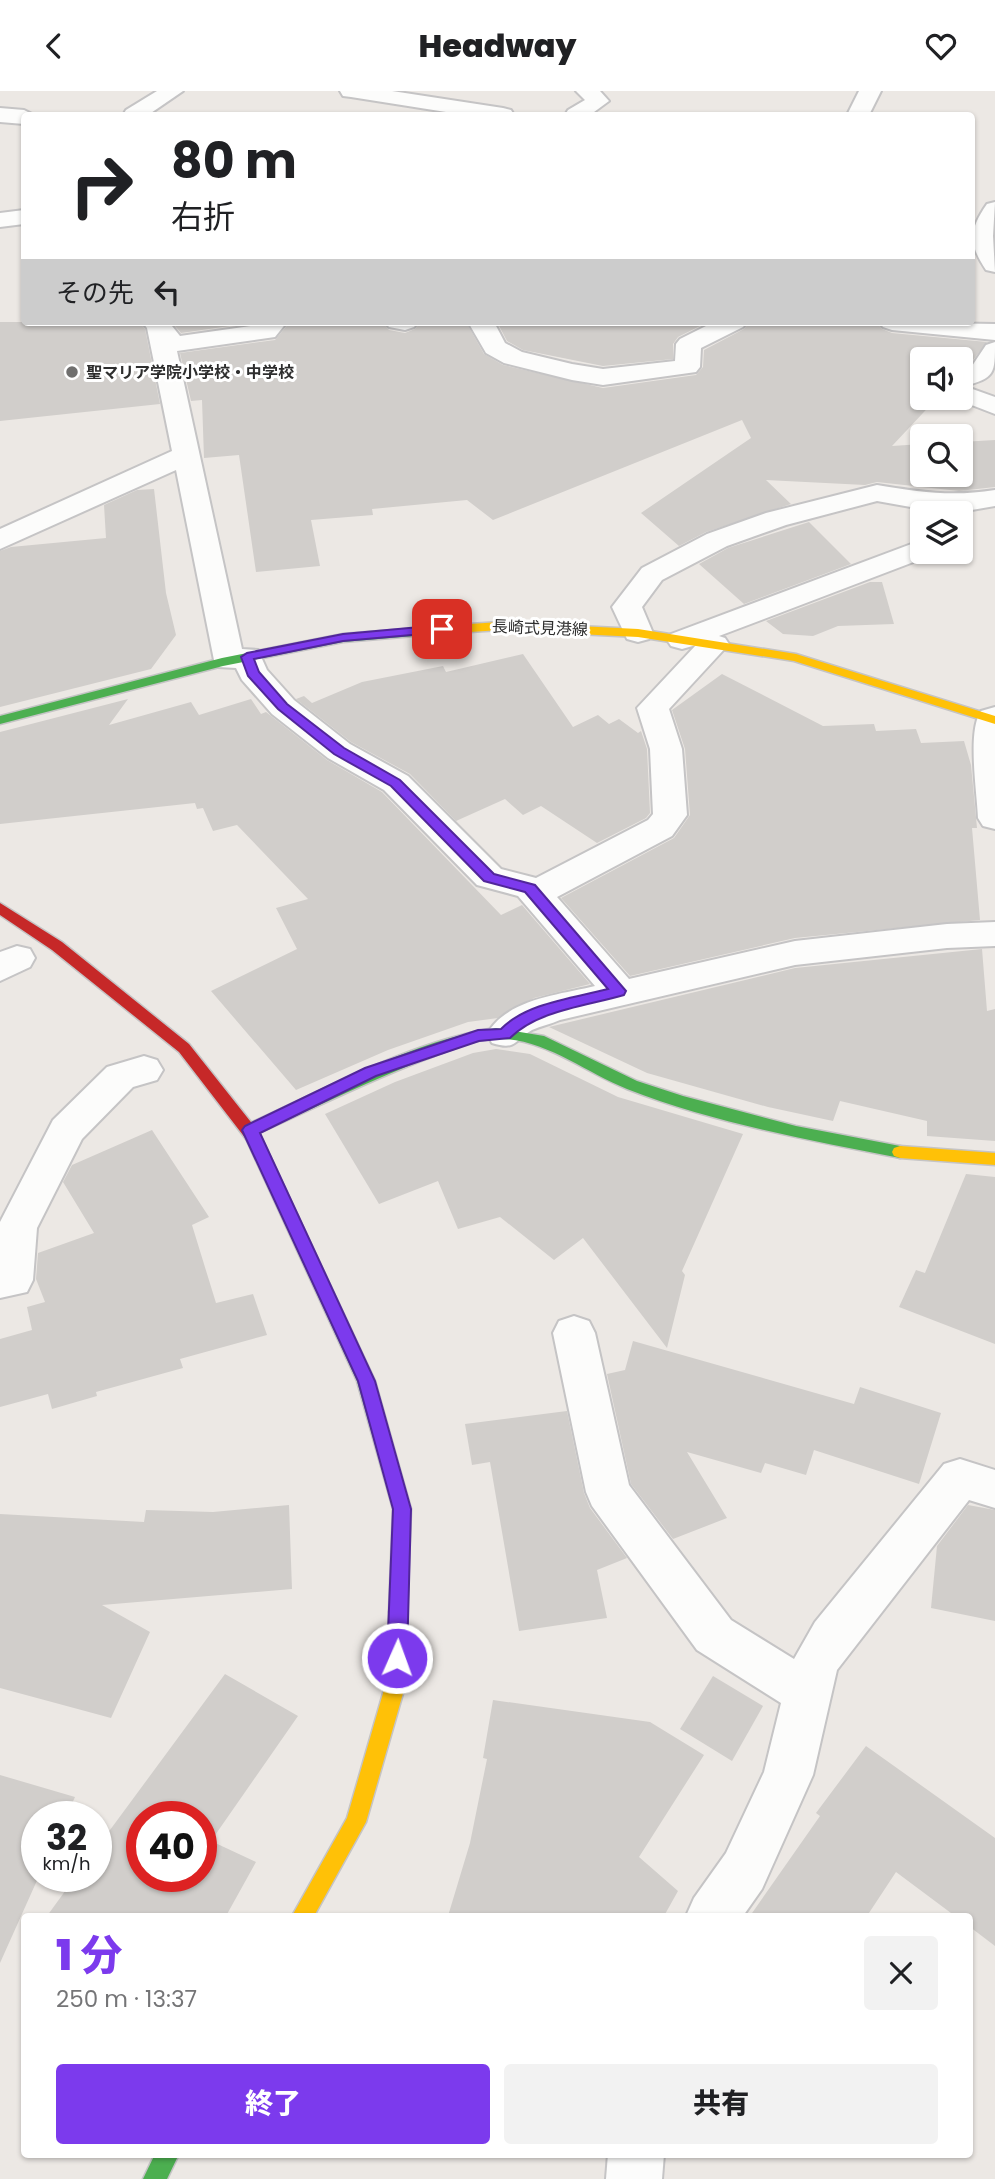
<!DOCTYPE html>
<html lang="ja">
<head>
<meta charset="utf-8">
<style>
	body { margin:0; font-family:Poppins,"Noto Sans JP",sans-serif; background:#f2f2f2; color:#202124; height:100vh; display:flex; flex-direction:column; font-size:26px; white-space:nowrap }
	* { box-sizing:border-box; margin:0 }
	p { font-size:23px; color:#757577 }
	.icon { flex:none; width:38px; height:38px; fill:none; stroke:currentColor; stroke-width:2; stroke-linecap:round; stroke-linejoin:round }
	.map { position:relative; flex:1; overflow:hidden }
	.details { position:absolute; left:21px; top:1822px; width:952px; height:245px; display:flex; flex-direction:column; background:#fff; border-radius:7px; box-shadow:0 2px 5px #0004 }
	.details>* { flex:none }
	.banner { position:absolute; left:21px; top:21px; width:954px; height:214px; border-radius:7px; box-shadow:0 2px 5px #0004; background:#fff; color:#202124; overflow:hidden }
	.tools { position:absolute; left:910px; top:256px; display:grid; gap:14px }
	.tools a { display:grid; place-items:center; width:63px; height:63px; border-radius:7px; background:#fff; box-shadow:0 2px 5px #0004; font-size:35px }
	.speed { position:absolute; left:21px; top:1710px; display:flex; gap:14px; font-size:35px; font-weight:700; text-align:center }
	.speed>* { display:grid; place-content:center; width:91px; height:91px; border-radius:50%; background:#fff; box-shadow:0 2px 5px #0004; line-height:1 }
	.speed small { font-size:18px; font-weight:400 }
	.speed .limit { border:10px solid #d22; background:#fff; color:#111 }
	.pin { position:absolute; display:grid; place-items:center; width:60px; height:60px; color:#fff; margin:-30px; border-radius:14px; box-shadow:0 4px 10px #0006 }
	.me { position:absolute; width:77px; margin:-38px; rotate:2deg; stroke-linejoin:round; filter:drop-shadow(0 0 5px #0008) }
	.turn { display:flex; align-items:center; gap:24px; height:147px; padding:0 35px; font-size:32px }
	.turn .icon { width:91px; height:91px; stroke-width:2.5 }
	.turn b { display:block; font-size:49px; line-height:60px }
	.then { display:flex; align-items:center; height:66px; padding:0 35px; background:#0003; gap:14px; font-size:26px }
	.round { display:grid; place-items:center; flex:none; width:74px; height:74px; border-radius:7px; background:#f2f2f2 }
	.summary { display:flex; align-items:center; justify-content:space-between; height:119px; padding:0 35px }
	h1 { font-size:42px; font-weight:800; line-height:52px; color:#7c3aed }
	.action { display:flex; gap:14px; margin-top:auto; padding:14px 35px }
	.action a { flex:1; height:80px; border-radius:7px; background:#7c3aed; color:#fff; font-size:28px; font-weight:800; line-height:80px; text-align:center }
	.action a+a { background:#f2f2f2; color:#202124 }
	header { display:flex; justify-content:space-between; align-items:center; height:91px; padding:0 35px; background:#fff; font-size:32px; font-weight:800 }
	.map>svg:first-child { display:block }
</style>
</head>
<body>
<header><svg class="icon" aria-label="back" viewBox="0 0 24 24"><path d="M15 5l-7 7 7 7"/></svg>Headway<svg class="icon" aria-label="heart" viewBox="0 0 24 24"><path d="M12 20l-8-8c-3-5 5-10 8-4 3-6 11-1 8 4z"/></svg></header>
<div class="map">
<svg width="995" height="2088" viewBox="0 0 995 2088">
	<rect width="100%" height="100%" fill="#ece8e4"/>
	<g fill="#d1cecb" fill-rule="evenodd">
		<polygon points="0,231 139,231 145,238 160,313 0,330"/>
		<polygon points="176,231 257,231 181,242 175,235"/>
		<polygon points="290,231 382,231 389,239 405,242 415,238 421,231 466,231 484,263 503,274 603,297 696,284 703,276 704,259 744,238 750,231 876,231 882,238 892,242 987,251 970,273 961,276 961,268 922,268 922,306 938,306 892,355 922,353 922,383 961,383 961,351 995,349 995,396 959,400 877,391 865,394 766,389 791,413 706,441 679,455 641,422 751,347 742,329 493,429 467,409 372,418 373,424 311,429 320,475 256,481 239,364 204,367 202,309 191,310 180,262 275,249"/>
		<polygon points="497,231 708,231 678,246 673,253 673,268 603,275 523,259 507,250"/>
		<polygon points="154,398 166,502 176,544 151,578 0,616 0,460 11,456 106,447 104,414 137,399"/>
		<polygon points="809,431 851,473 744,513 699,473 728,457"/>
		<polygon points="870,491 882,491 894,533 838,535 813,545 783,543 766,530"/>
		<polygon points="523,563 573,636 598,624 609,633 619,628 638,642 641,640 647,658 650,722 646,727 597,752 541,715 523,724 505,708 456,730 410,683 351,651 296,608 304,605 312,612 362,591 443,575 446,581"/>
		<polygon points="722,583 823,635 874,633 876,640 916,638 921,652 964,650 971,674 977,737 972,737 980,829 795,847 630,885 561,807 674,747 690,724 685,658 672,619"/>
		<polygon points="128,608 109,634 191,611 199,624 251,608 261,623 266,621 327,669 382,701 501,824 522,814 590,893 534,907 498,927 468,931 388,959 296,999 211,900 297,858 276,817 308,808 237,734 213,740 203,717 197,718 195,712 0,733 0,641"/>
		<polygon points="982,858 987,920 995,918 995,1050 927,1045 927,1030 840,1010 833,1030 768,1016 647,982 549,936 795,877"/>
		<polygon points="496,958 530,963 618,1006 743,1043 682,1180 685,1184 667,1257 583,1147 554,1169 500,1126 458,1138 438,1090 379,1113 325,1023 395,991 473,962"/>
		<polygon points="152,1039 209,1126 192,1134 216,1212 253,1203 267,1244 180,1268 183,1277 96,1301 97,1305 52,1318 48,1303 0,1316 0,1248 32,1239 27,1216 45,1211 36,1188 38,1162 94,1142 63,1091 72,1074"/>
		<polygon points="966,1083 995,1086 995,1253 899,1216 916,1179 925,1182"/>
		<polygon points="633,1250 854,1313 860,1296 941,1322 919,1393 814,1359 806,1384 765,1372 761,1382 687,1361 727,1427 673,1448 631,1393 607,1283 625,1279"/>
		<polygon points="567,1320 584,1402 590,1417 627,1467 597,1479 607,1527 519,1540 490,1371 472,1374 465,1333"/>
		<polygon points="289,1414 292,1498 102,1514 150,1541 111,1627 0,1597 0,1423 144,1431 146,1419 213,1421"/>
		<polygon points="968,1414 995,1419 995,1530 931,1517 937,1455"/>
		<path d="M225 1583 298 1625 211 1750 256 1771 226 1825H47L76 1785H96V1758ZM142 1726H201V1785H142Z"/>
		<polygon points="713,1585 763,1615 732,1670 680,1638"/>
		<polygon points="493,1609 650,1631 704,1664 639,1766 678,1800 664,1825 448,1825 470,1752 487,1668 483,1667"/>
		<polygon points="866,1655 995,1747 995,1855 970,1836 970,1825 955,1825 896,1781 867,1825 750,1825 820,1725 816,1722"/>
		<polygon points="0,1684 75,1706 66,1726 37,1726 37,1785 39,1785 0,1872"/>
	</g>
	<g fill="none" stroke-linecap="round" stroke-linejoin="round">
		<g stroke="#c5c4c5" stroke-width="4">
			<g id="street">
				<polygon points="157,0 183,0 148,24 123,24 126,19"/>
				<polygon points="340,0 392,0 503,17 511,19 514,24 465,24 351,6 343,5"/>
				<polygon points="576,0 600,0 609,10 590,24 565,24 568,19 585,9"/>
				<polygon points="859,0 881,0 869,24 847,24"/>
				<polygon points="0,17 24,19 34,24 24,24 24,33 0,31"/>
				<path d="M995 111 993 145 995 181 986 179C968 152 969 139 987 113Z"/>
				<polygon points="24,119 24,133 0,136 0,122"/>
				<path d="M142 231H174L172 235 180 245 258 234 261 231H287L275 246 177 260 242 558 258 559 267 579 294 609 350 653 408 685 501 778 536 787 648 729 653 723 650 658 637 617 696 554 682 558 671 555 667 549 671 543 922 449V460H935L932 464 719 545 725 547 729 553 669 618 682 658 687 724 672 745 557 806 629 888 795 850 947 833 995 831V855L947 857 795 874 560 929C551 933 541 935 532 939 514 949 517 960 492 952L487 943C507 908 558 904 595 895L518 805 477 794 384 699 328 667 272 623 242 589 236 577 218 576 214 569 176 379 0 458V438L172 360 147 237Z"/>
				<polygon points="385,231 418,231 414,236 405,239 389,236"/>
				<polygon points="468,231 494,231 505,252 522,261 572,273 603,278 675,270 676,253 680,248 714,231 747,231 743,236 701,257 700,276 696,281 603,294 572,289 504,272 486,262"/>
				<polygon points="879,231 995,233 995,249 892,239 883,236"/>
				<path d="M995 251C995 283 995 287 964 295L995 306V323L951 306H961V279L972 275 986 254Z"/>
				<path d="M877 394C920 401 952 406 995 399V415L966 420H933L877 410 786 434 727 455 662 489 642 516 653 542 649 548 638 551 627 548 612 516 642 477 707 443 766 422Z"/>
				<path d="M995 616V738L983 735 978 727C977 701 967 640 981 620Z"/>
				<polygon points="17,855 30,858 35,867 30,876 0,890 0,861"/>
				<polygon points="144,965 157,969 163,979 157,989 133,996 82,1048 37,1137 33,1189 27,1201 0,1207 0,1131 53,1029 107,976"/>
				<polygon points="574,1225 589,1230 595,1242 629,1394 731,1529 794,1568 815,1531 944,1373 960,1368 995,1379 995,1417 969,1409 837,1579 813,1684 762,1798 743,1825 686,1825 694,1807 726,1762 764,1681 781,1612 697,1559 592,1415 586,1401 553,1242 559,1230"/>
				<polygon points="608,2063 664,2063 662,2088 606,2088"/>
			</g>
		</g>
		<g stroke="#c5c4c5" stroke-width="3">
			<g id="fast">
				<polygon points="470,533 476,537 474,540 343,551 223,575 0,633 0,625 222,567 343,543"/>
				<path d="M496 937 544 945 637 990 683 1005 796 1035 900 1055 906 1057 908 1061 906 1065 900 1067C809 1049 714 1032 627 998 584 981 543 946 495 948 473 948 453 958 434 965 374 987 317 1016 259 1042L375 1290 411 1418 407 1521 405 1527 398 1530 391 1527 389 1521 393 1418 357 1290 242 1039 244 1035C322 1000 413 949 496 937Z"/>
				<polygon points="155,2063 179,2063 167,2088 143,2088"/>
			</g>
		</g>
		<g stroke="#c5c4c5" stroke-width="3">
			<g id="slow">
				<polygon points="500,531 638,538 796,563 995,625 995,633 794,570 638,546 500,539 470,541 464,537 470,533"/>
				<polygon points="900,1055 995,1062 995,1074 900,1067 894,1065 892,1061 894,1057"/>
				<polygon points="398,1512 405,1515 407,1521 406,1592 366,1731 314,1825 292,1825 347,1727 386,1592 389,1521 391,1515"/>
			</g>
		</g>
		<g stroke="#c5c4c5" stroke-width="3">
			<polygon id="jam" points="0,812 62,851 189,953 258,1040 260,1044 258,1048 246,1048 179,961 52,859 0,824"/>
		</g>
		<use href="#street" fill="#fcfcfb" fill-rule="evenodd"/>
		<use href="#fast" fill="#4caf50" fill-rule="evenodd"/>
		<use href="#slow" fill="#ffc107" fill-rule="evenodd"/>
		<use href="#jam" fill="#c62828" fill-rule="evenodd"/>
	</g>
	<path fill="#7c3aed" stroke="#51269a" stroke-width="2" d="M442 534 446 535V541L343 550 254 568 259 581 287 613 344 657 400 689 494 783 535 794 626 900 624 904C587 915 538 919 510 947L479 950 376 985 260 1042 375 1290 411 1418 407 1567 404 1574 397 1576 390 1574 387 1567 393 1418 358 1290 242 1039 245 1035 365 977 478 939 501 938C526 912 574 907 608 898L525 801 484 790 391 695 334 663 278 618 248 585 241 566 247 562 343 543Z"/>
	<circle fill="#706f6e" stroke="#fff" stroke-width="2.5" cx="72" cy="281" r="7"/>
	<g text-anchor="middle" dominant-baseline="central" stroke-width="6" stroke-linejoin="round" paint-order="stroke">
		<g font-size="16" font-weight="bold" fill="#2e2e2e" stroke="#fff" text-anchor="start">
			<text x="86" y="281">聖マリア学院小学校・中学校</text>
		</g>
		<g font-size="16" fill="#2e2e2e" stroke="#fff">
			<text transform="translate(540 537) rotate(2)">長崎式見港線</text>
		</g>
	</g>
</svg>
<div class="tools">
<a><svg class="icon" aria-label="sound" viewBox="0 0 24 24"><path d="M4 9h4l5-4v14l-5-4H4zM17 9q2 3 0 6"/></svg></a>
<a><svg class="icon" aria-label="search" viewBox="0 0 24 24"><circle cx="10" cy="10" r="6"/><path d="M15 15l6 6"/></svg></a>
<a><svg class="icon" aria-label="layers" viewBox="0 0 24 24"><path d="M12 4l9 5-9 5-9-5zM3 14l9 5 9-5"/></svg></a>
</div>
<div class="speed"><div>32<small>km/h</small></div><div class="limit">40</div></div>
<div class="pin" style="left:442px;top:538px;background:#d93025"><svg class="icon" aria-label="arrive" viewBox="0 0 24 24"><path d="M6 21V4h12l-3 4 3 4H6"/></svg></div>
<svg class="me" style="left:397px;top:1567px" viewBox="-20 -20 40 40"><circle r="17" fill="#7c3aed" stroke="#fff" stroke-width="3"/><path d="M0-11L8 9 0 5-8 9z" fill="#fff"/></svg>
<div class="banner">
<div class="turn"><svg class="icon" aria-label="right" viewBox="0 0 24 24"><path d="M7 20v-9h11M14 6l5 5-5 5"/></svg><div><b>80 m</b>右折</div></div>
<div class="then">その先<svg class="icon" aria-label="left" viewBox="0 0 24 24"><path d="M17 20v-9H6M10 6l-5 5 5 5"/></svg></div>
</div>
<section class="details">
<div class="summary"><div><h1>1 分</h1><p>250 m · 13:37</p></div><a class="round"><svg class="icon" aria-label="close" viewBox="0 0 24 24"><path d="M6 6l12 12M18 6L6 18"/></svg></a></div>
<div class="action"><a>終了</a><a>共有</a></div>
</section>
</div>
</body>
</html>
